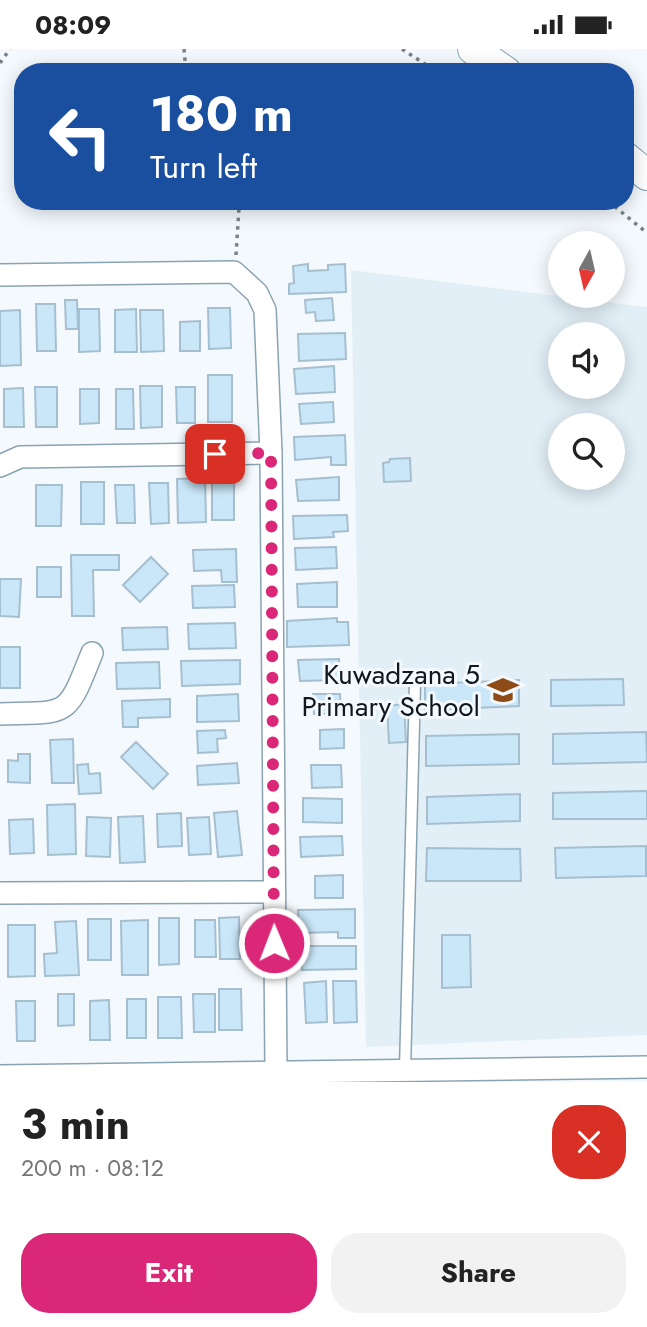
<!DOCTYPE html>
<html lang="en">
<head>
<meta charset="utf-8">
<style>
	body { margin:0; font-family:Jost,sans-serif; background:#f2f2f2; color:#222; height:100vh; display:flex; flex-direction:column; font-size:26px; white-space:nowrap }
	* { box-sizing:border-box; margin:0 }
	p { font-size:23px; color:#767676 }
	.icon { flex:none; width:38px; height:38px; fill:none; stroke:currentColor; stroke-width:2; stroke-linecap:round; stroke-linejoin:round }
	.map { position:relative; height:1033px; overflow:hidden }
	.details { display:flex; flex-direction:column; background:#fff; flex:1 }
	.details>* { flex:none }
	.banner { position:absolute; left:14px; top:14px; width:620px; height:147px; border-radius:28px; box-shadow:0 4px 18px #0003; background:#1a4fa0; color:#fff; overflow:hidden }
	.needle { width:46px; rotate:188deg }
	.controls { position:absolute; left:548px; top:182px; display:grid; gap:14px }
	.controls a { display:grid; place-items:center; width:77px; height:77px; border-radius:50%; background:#fff; box-shadow:0 4px 18px #0003; font-size:35px }
	.pin { position:absolute; display:grid; place-items:center; width:60px; height:60px; color:#fff; margin:-30px; border-radius:14px; box-shadow:0 4px 10px #0006 }
	.me { position:absolute; width:77px; margin:-38px; rotate:359deg; stroke-linejoin:round; filter:drop-shadow(0 0 5px #0008) }
	.turn { display:flex; align-items:center; gap:24px; height:147px; padding:0 21px; font-size:32px }
	.turn .icon { width:91px; height:91px; stroke-width:2.5 }
	.turn b { display:block; font-size:49px; line-height:60px }
	.round { display:grid; place-items:center; flex:none; width:74px; height:74px; border-radius:28px; background:#f2f2f2 }
	.summary { display:flex; align-items:center; justify-content:space-between; height:119px; padding:0 21px }
	h1 { font-size:42px; font-weight:700; line-height:52px }
	.button { display:flex; gap:14px; margin-top:auto; padding:14px 21px }
	.button a { flex:1; height:80px; border-radius:28px; background:#db2777; color:#fff; font-size:28px; font-weight:700; line-height:80px; text-align:center }
	.button a+a { background:#f2f2f2; color:#222 }
	.status { display:flex; justify-content:space-between; align-items:center; height:49px; padding:0 35px; background:#fff; direction:ltr }
	.status svg { height:19px; fill:currentColor }
	.map>svg:first-child { display:block }
</style>
</head>
<body>
<div class="status"><b>08:09</b><svg viewBox="0 0 49 12"><path d="M0 12V9h3v3zM5 12V6h3v6zM10 12V3h3v9zM15 12V0h3v12zM26 1h20v11H26zM47 4h2v5h-2z"/></svg></div>
<div class="map">
<svg width="647" height="1033" viewBox="0 0 647 1033">
	<rect width="100%" height="100%" fill="#f4f9fd"/>
	<path fill="#e2eff7" fill-rule="evenodd" d="M351 221 647 258V986L366 998ZM560 285H612V338H560ZM560 376H612V429H560Z"/>
	<g fill="#cae7f9" stroke="#a6bfcf" stroke-width="2">
		<polygon points="308,215 308,222 328,221 328,216 345,215 346,243 289,245 289,235 294,234 293,217"/>
		<polygon points="332,249 334,271 316,272 315,263 306,264 305,251"/>
		<polygon points="65,251 77,251 78,280 66,280"/>
		<polygon points="36,255 55,255 56,302 37,302"/>
		<polygon points="208,259 230,259 231,299 209,300"/>
		<polygon points="79,260 99,260 100,302 79,303"/>
		<polygon points="136,260 137,303 115,303 115,261"/>
		<polygon points="20,261 21,316 0,317 0,262"/>
		<polygon points="140,261 163,261 164,302 141,303"/>
		<polygon points="200,272 200,302 180,302 180,273"/>
		<polygon points="345,284 346,310 299,312 298,285"/>
		<polygon points="334,317 335,343 296,345 294,320"/>
		<rect x="208" y="326" width="24" height="47"/>
		<polygon points="140,337 162,337 162,378 141,379"/>
		<polygon points="35,338 57,338 57,378 36,378"/>
		<polygon points="176,338 195,338 195,374 177,374"/>
		<polygon points="23,339 24,378 4,378 4,340"/>
		<polygon points="80,340 99,340 99,374 80,375"/>
		<polygon points="116,340 133,340 134,380 116,380"/>
		<polygon points="333,353 334,373 301,375 299,355"/>
		<polygon points="345,386 346,416 331,416 331,408 295,411 294,388"/>
		<polygon points="410,409 411,432 384,433 383,414 389,413 390,410"/>
		<polygon points="339,428 339,451 298,452 296,431"/>
		<polygon points="205,429 206,473 178,474 177,430"/>
		<rect x="212" y="430" width="22" height="41"/>
		<rect x="81" y="433" width="23" height="42"/>
		<polygon points="149,434 168,434 169,474 151,475"/>
		<polygon points="36,436 62,436 61,477 36,477"/>
		<polygon points="115,436 134,436 135,474 117,474"/>
		<polygon points="347,466 348,482 333,483 334,488 294,490 293,467"/>
		<polygon points="336,498 337,519 296,521 295,499"/>
		<polygon points="236,500 237,533 222,533 221,521 194,522 193,501"/>
		<polygon points="71,506 119,506 119,521 93,521 94,567 72,567"/>
		<polygon points="151,508 168,525 140,553 123,536"/>
		<rect x="37" y="518" width="24" height="30"/>
		<polygon points="0,530 21,530 19,568 0,567"/>
		<polygon points="337,533 337,558 298,558 297,535"/>
		<polygon points="234,536 235,558 193,559 192,537"/>
		<polygon points="337,569 337,573 348,573 349,596 287,598 287,572"/>
		<polygon points="235,574 236,599 189,600 188,575"/>
		<polygon points="167,578 168,600 123,601 122,579"/>
		<rect x="0" y="598" width="20" height="41"/>
		<polygon points="339,610 340,631 300,632 298,611"/>
		<polygon points="240,611 240,635 182,637 181,612"/>
		<polygon points="159,613 160,639 117,640 116,614"/>
		<polygon points="623,630 624,656 551,657 551,631"/>
		<polygon points="519,631 519,657 425,661 425,635"/>
		<polygon points="238,645 239,672 197,673 197,647"/>
		<polygon points="313,645 340,645 341,664 314,665"/>
		<polygon points="170,650 170,668 138,669 138,678 123,678 122,652"/>
		<polygon points="404,655 406,693 389,694 387,657"/>
		<polygon points="344,680 344,699 320,700 320,681"/>
		<polygon points="225,681 226,689 217,690 218,703 198,704 197,682"/>
		<polygon points="646,683 647,713 553,715 553,685"/>
		<polygon points="519,685 519,715 426,717 426,687"/>
		<polygon points="73,690 74,734 52,734 50,691"/>
		<polygon points="136,693 168,725 153,740 121,708"/>
		<polygon points="18,705 30,705 30,734 8,733 8,711 18,712"/>
		<polygon points="237,714 239,734 198,736 197,717"/>
		<polygon points="88,715 89,725 100,724 101,744 79,745 77,716"/>
		<polygon points="311,716 341,716 342,738 312,739"/>
		<polygon points="647,742 647,770 553,770 553,744"/>
		<polygon points="520,745 520,772 427,775 427,748"/>
		<polygon points="303,749 342,750 342,774 303,773"/>
		<polygon points="75,755 76,805 48,806 47,756"/>
		<polygon points="237,762 242,806 218,808 214,764"/>
		<polygon points="181,764 182,797 158,798 157,765"/>
		<polygon points="143,767 145,813 120,814 118,768"/>
		<polygon points="87,768 111,769 110,808 86,807"/>
		<polygon points="209,768 211,805 189,806 187,769"/>
		<polygon points="33,770 34,804 10,805 9,771"/>
		<polygon points="342,787 343,806 301,808 300,788"/>
		<polygon points="646,797 646,827 556,829 555,799"/>
		<polygon points="427,799 520,800 521,832 426,832"/>
		<polygon points="343,826 343,849 315,849 315,827"/>
		<polygon points="355,860 355,889 338,889 338,883 299,884 298,861"/>
		<polygon points="239,868 240,910 220,910 219,869"/>
		<polygon points="159,869 179,869 179,915 159,916"/>
		<rect x="88" y="870" width="23" height="41"/>
		<polygon points="148,871 148,926 122,926 121,872"/>
		<polygon points="195,871 215,871 216,908 195,908"/>
		<polygon points="76,872 79,926 45,927 44,905 57,904 55,873"/>
		<polygon points="8,876 35,876 35,927 8,928"/>
		<polygon points="442,886 470,886 471,938 442,939"/>
		<polygon points="301,897 356,897 356,920 302,921"/>
		<polygon points="326,932 327,973 306,974 304,934"/>
		<polygon points="333,932 356,932 357,973 334,974"/>
		<polygon points="219,940 241,940 242,981 219,981"/>
		<polygon points="58,945 74,945 74,976 58,977"/>
		<polygon points="193,945 215,945 215,983 194,983"/>
		<polygon points="158,948 181,948 182,989 158,989"/>
		<rect x="127" y="950" width="19" height="39"/>
		<polygon points="109,951 110,991 90,991 90,952"/>
		<polygon points="16,952 35,952 35,992 17,992"/>
	</g>
	<g fill="none" stroke-linecap="round" stroke-linejoin="round">
		<g stroke="#8aa3b2" stroke-width="13">
			<polyline id="lane" points="405,1021 415,635"/>
		</g>
		<g stroke="#8aa3b2" stroke-width="24">
			<g id="street">
				<polyline points="0,226 234,223 257,244 265,261 271,404 276,1023"/>
				<polyline points="0,417 20,408 271,404"/>
				<path d="M0 665C69 663 66 670 92 604"/>
				<polyline points="0,844 273,843"/>
				<polyline points="0,1027 647,1018"/>
			</g>
		</g>
		<g stroke="#8aa3b2" stroke-width="32">
			<g id="secondary">
				<polyline points="473,0 506,23"/>
				<polyline points="625,108 647,126"/>
			</g>
		</g>
		<g stroke="#7b8287" stroke-width="3.5" stroke-dasharray="3.5 5" stroke-linecap="butt">
			<polyline points="184,0 186,23"/>
			<polyline points="402,0 437,23"/>
			<polyline points="0,14 10,0"/>
			<polyline points="608,152 647,184"/>
			<polyline points="236,206 239,159 238,152"/>
		</g>
		<use href="#lane" stroke="#fff" stroke-width="10"/>
		<use href="#street" stroke="#fff" stroke-width="21"/>
		<use href="#secondary" stroke="#fff" stroke-width="30"/>
	</g>
	<g fill="none" stroke-linecap="round" stroke-linejoin="round">
		<polyline stroke="#db2777" stroke-width="12" stroke-dasharray="0 21.6" points="215,405 271,404 274,894"/>
	</g>
	<defs>
		<g id="school-bare" transform="scale(2.415)"><path d="M0-5L7-2L0 1L-7-2ZM-4 1L0 2.5L4 1V4Q0 6-4 4Z" fill="#8d4c17" stroke="#f4f9fd" stroke-width="2.5" paint-order="stroke"/></g>
	</defs>
	<g fill-rule="evenodd">
		<use href="#school-bare" x="503" y="641"/>
	</g>
	<g text-anchor="middle" dominant-baseline="central" stroke-width="6" stroke-linejoin="round" paint-order="stroke">
		<g font-size="28" fill="#0f181e" stroke="#f4f9fd" text-anchor="end">
			<text x="480" y="625">Kuwadzana 5<tspan x="480" dy="32">Primary School</tspan></text>
		</g>
	</g>
</svg>
<div class="controls">
<a><svg class="needle" viewBox="-14 -14 28 28"><path d="M0-13l5 13h-10z" fill="#e53935"/><path d="M0 13l5-13h-10z" fill="#767676"/></svg></a>
<a><svg class="icon" aria-label="sound" viewBox="0 0 24 24"><path d="M4 9h4l5-4v14l-5-4H4zM17 9q2 3 0 6"/></svg></a>
<a><svg class="icon" aria-label="search" viewBox="0 0 24 24"><circle cx="10" cy="10" r="6"/><path d="M15 15l6 6"/></svg></a>
</div>
<div class="pin" style="left:215px;top:405px;background:#d93025"><svg class="icon" aria-label="arrive" viewBox="0 0 24 24"><path d="M6 21V4h12l-3 4 3 4H6"/></svg></div>
<svg class="me" style="left:274px;top:894px" viewBox="-20 -20 40 40"><circle r="17" fill="#db2777" stroke="#fff" stroke-width="3"/><path d="M0-11L8 9 0 5-8 9z" fill="#fff"/></svg>
<div class="banner">
<div class="turn"><svg class="icon" aria-label="left" viewBox="0 0 24 24"><path d="M17 20v-9H6M10 6l-5 5 5 5"/></svg><div><b>180 m</b>Turn left</div></div>
</div>
</div>
<section class="details">
<div class="summary"><div><h1>3 min</h1><p>200 m · 08:12</p></div><a class="round" style="background:#d93025;color:#fff"><svg class="icon" aria-label="close" viewBox="0 0 24 24"><path d="M6 6l12 12M18 6L6 18"/></svg></a></div>
<div class="button"><a>Exit</a><a>Share</a></div>
</section>
</body>
</html>
